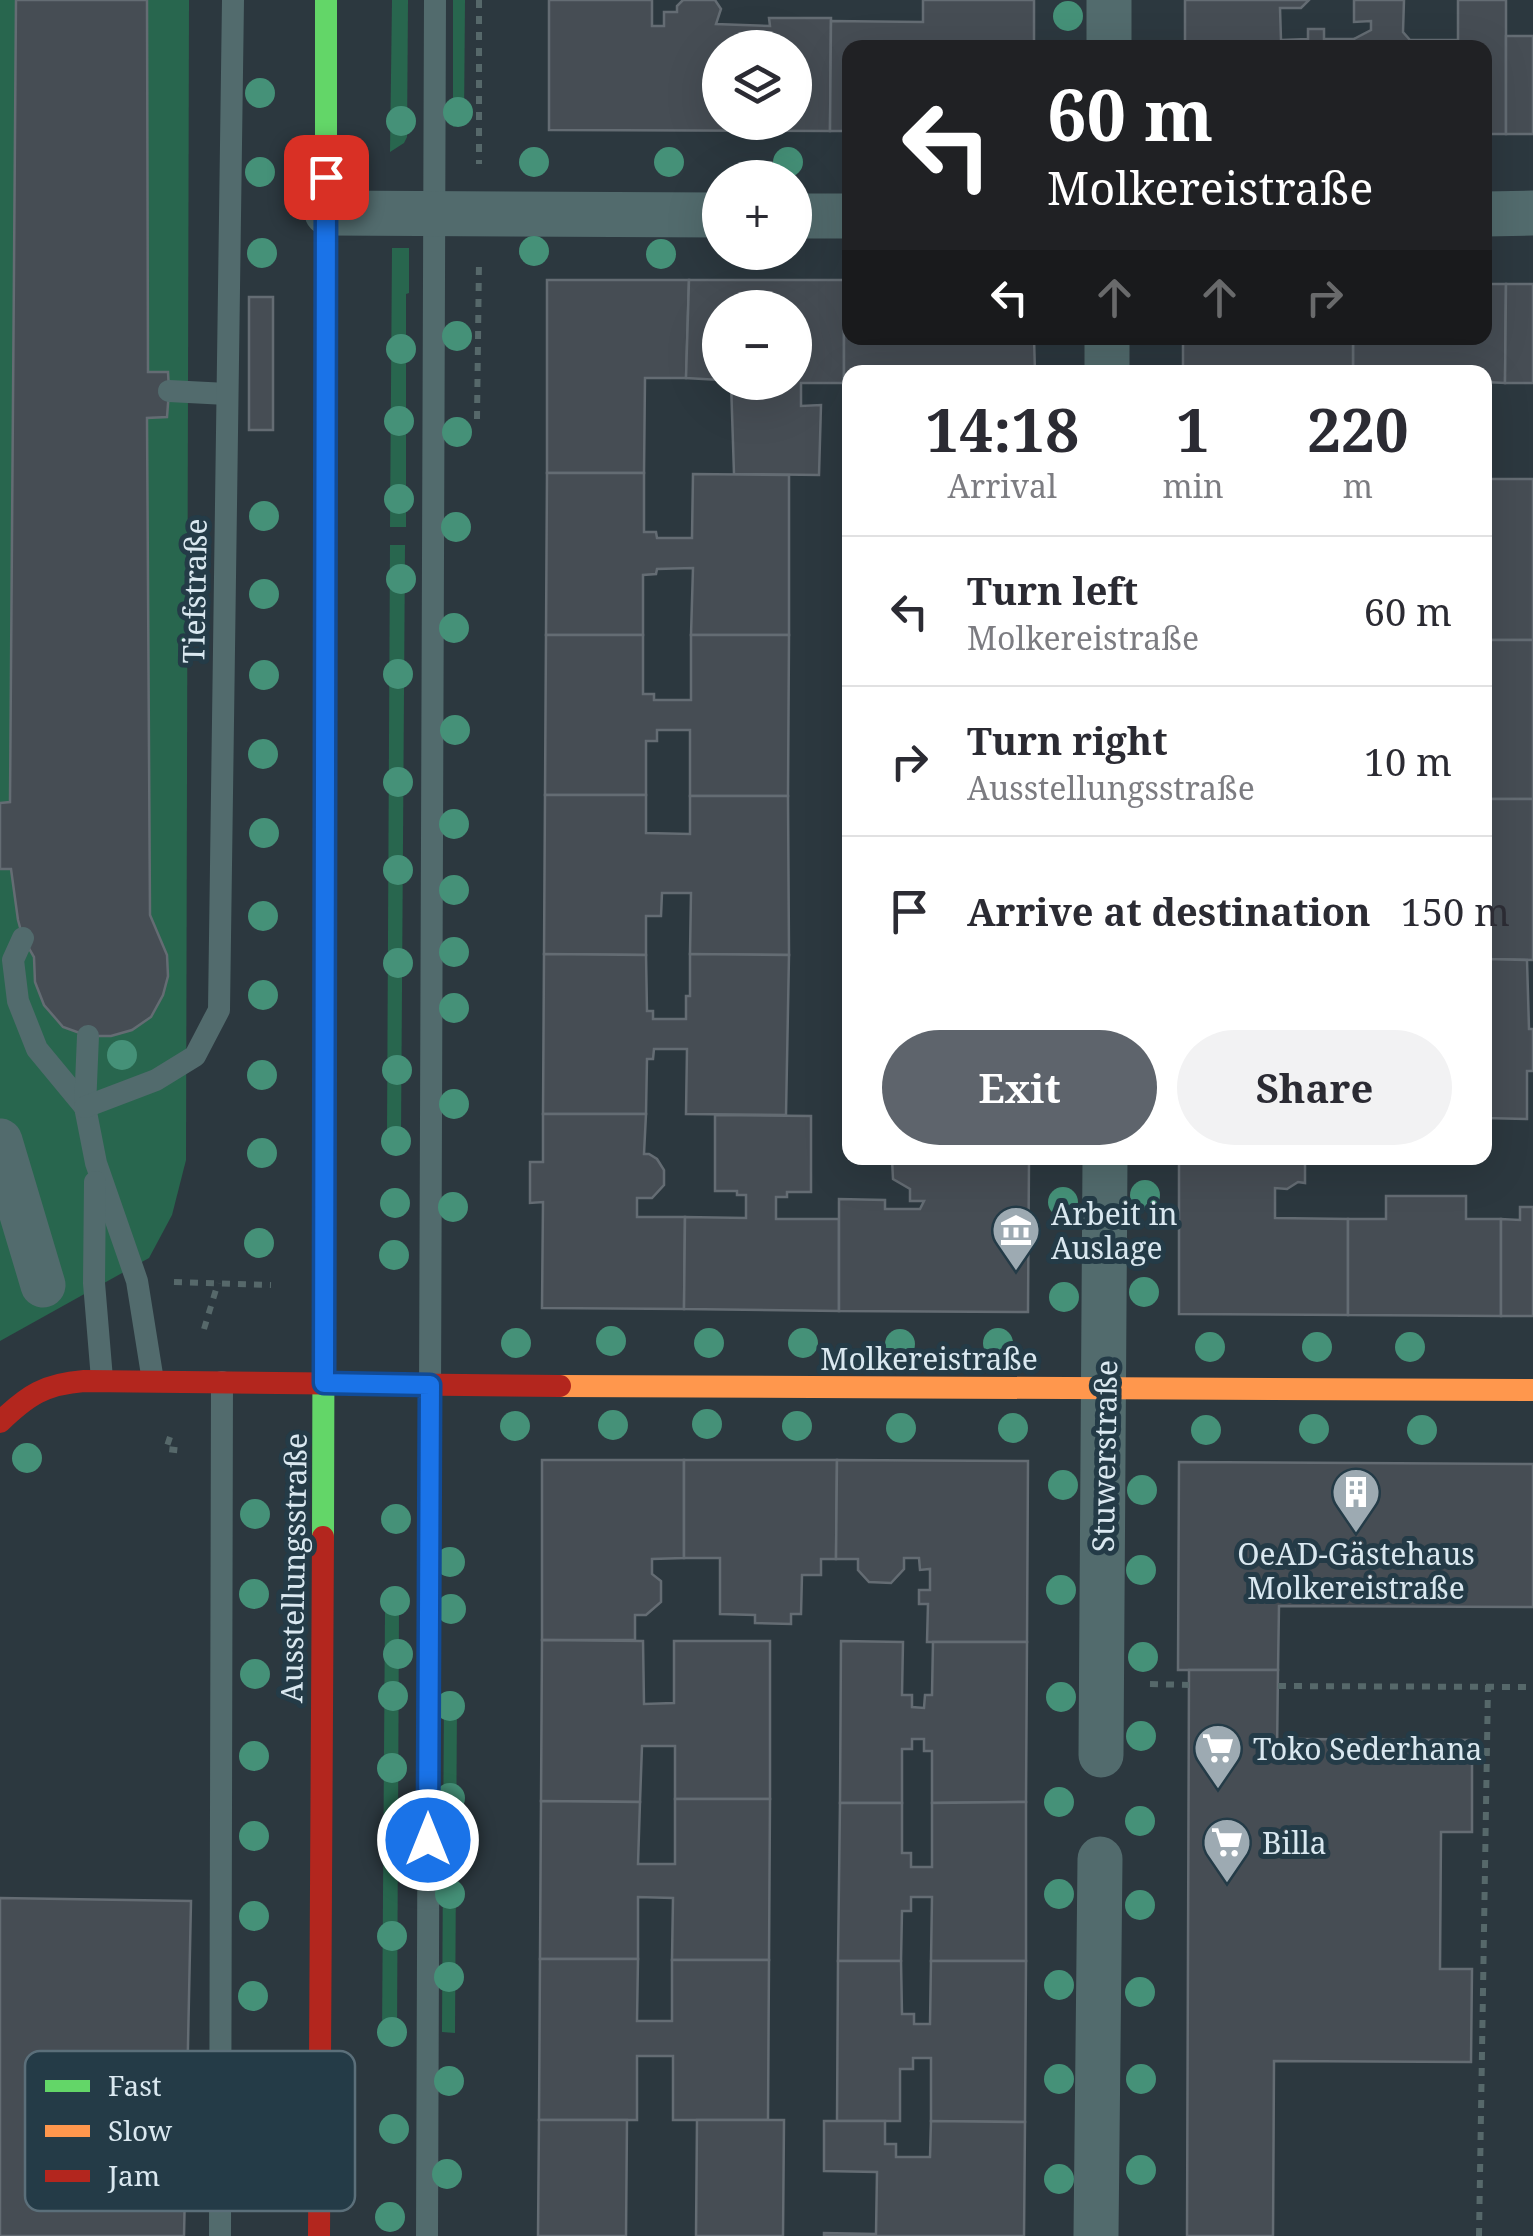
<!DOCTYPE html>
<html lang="en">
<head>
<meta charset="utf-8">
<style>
	body { margin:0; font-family:"Noto Serif",serif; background:#f2f2f3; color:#2b2b33; height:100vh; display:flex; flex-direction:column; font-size:38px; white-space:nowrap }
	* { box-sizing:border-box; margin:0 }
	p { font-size:32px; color:#7c7c81 }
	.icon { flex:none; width:55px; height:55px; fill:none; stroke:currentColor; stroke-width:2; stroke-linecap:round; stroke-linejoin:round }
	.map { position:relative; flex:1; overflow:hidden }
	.details { position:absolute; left:842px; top:365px; width:650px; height:800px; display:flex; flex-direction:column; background:#fff; border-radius:20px; box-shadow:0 10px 40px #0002 }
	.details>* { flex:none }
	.banner { position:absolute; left:842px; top:40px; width:650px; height:305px; border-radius:20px; box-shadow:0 10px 40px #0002; background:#202124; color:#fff; overflow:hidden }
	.buttons { position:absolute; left:702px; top:30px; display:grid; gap:20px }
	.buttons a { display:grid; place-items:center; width:110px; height:110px; border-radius:50%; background:#fff; box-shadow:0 10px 40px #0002; font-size:50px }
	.pin { position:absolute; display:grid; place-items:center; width:85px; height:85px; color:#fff; margin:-42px; border-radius:20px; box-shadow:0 5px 15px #0006 }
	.me { position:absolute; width:110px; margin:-55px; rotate:0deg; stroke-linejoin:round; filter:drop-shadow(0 0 8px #0008) }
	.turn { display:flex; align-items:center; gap:35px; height:210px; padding:0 40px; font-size:45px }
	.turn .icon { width:130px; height:130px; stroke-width:2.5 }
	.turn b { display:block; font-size:70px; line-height:85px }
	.lanes { display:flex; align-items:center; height:95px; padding:0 40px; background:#0003; justify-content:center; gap:50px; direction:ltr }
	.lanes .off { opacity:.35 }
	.eta { display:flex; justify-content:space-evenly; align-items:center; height:170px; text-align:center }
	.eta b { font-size:60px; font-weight:700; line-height:70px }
	.action { display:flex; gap:20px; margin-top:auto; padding:20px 40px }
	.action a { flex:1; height:115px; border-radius:60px; background:#5e646c; color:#fff; font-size:40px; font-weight:700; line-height:115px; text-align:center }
	.action a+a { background:#f2f2f3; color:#2b2b33 }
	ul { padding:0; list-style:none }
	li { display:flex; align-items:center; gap:30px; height:150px; padding:0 40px; border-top:2px solid #e1e1e2 }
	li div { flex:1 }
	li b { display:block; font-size:38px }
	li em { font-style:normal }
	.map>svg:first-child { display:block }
</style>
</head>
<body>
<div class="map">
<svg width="1533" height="2236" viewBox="0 0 1533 2236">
	<rect width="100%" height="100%" fill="#2c383f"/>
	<g fill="#28664e">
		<polygon points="0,0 189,0 186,1160 172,1215 149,1258 0,1341"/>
		<polygon points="392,0 408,0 407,137 404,143 390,152"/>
		<polygon points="453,0 465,0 464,120 460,125 453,127"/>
		<polygon points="392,248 409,248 409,293 406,294 406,527 390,527"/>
		<polygon points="390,545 405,545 401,1135 387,1135"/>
		<polygon points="385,1611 399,1611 397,2038 382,2038"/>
		<polygon points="444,1698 457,1699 455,2033 442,2032"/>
	</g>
	<g fill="#464d54" stroke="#646c73" stroke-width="2.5" fill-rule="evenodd">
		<polygon points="16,0 147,0 148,372 168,372 169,391 167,417 147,418 150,915 167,955 168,976 163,995 151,1017 132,1030 111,1036 88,1036 63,1027 44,1005 35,982 34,957 23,938 18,920 11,869 0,869 0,803 10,802"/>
		<path d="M549 0H652V26H664V12H677V6L683 0H715L721 9 716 24 770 26 769 18H831L830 131 549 130ZM720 48H795V122H720Z"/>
		<polygon points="923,0 1034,0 1034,48 850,48 850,131 830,131 831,21 923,22"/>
		<polygon points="1185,0 1309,0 1301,8 1280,8 1281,40 1308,39 1308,29 1324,29 1324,39 1354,39 1354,48 1185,48"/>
		<polygon points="1354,0 1404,0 1403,32 1410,40 1458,40 1458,0 1506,0 1506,134 1485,134 1485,48 1354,48 1354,39 1371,30 1371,21 1354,22"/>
		<rect x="1506" y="36" width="27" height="98"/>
		<polygon points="547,280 689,280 686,378 645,378 644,473 547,473"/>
		<polygon points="689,280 844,280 844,383 801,383 801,406 821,405 819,475 734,474 731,382 795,382 795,308 720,308 720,380 686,378"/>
		<polygon points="844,280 850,280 850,338 1034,338 1035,372 850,372 850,392 844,393"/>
		<polygon points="1485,284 1506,284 1505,383 1485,382 1485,372 1353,372 1353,338 1485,338"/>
		<polygon points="1506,284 1533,284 1533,383 1505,383"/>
		<rect x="249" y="297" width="24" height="133"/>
		<rect x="1183" y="338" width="170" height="34"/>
		<polygon points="547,473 644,473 644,532 656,532 657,538 692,538 693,474 789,475 789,635 691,635 693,568 657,569 656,574 643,575 643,635 546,635"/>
		<rect x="1485" y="479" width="48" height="161"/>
		<polygon points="546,635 643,635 643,694 654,694 654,700 691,700 691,635 789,635 788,796 690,796 690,730 657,730 657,741 646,741 646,795 545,795"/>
		<rect x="1485" y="640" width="48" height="159"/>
		<polygon points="545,795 646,795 646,833 690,834 690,796 788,796 789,955 690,954 691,893 662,893 661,916 646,916 646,955 544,954"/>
		<polygon points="1485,799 1533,799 1533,960 1485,959"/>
		<polygon points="544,954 646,955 647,1011 653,1011 653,1019 686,1019 686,996 690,996 690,954 789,955 786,1115 686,1114 687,1049 654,1049 653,1059 647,1059 646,1114 543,1114"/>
		<rect x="849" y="956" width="1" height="159"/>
		<polygon points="1485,959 1527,960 1529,1029 1533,1029 1533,1071 1527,1071 1527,1119 1485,1118"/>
		<polygon points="543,1114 646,1114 644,1154 649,1154 657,1159 664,1170 664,1185 652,1198 637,1198 637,1217 685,1217 684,1309 542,1308 543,1202 530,1203 530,1162 543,1162"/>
		<polygon points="715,1115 811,1116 811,1192 787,1192 787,1197 776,1197 776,1219 839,1219 839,1311 684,1309 685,1217 746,1218 746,1195 737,1195 737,1191 715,1191"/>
		<polygon points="895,1158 1029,1158 1028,1312 839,1311 839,1199 885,1200 885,1209 920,1209 924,1201 910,1201 910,1189 893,1179 892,1159"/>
		<polygon points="1179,1158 1305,1158 1305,1183 1298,1182 1287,1189 1275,1188 1275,1218 1348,1219 1348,1315 1179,1314"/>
		<polygon points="1386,1196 1466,1196 1466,1219 1501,1219 1501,1316 1348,1315 1348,1219 1386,1219"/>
		<polygon points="1520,1207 1533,1207 1533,1316 1501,1316 1501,1219 1520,1220"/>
		<polygon points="542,1460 684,1460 684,1558 652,1559 652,1574 661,1581 661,1602 646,1615 635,1615 635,1640 542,1640"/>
		<polygon points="684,1460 837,1460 836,1559 821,1559 821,1575 802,1575 801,1614 791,1614 791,1624 755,1623 755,1615 720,1614 720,1558 684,1558"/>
		<polygon points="837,1460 1028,1461 1027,1642 927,1642 928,1604 919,1604 919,1590 930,1590 930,1569 920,1570 919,1558 904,1558 904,1569 891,1583 869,1582 858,1570 858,1559 836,1559"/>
		<polygon points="1179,1462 1533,1464 1533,1607 1279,1606 1278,1670 1178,1670"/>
		<polygon points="542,1640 643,1641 644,1704 674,1703 674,1641 770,1641 770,1799 675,1799 675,1746 642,1746 640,1802 541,1801"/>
		<polygon points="841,1641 903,1642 902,1695 912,1695 912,1707 924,1708 925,1695 932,1695 933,1642 1027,1642 1026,1802 932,1803 932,1751 924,1751 924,1739 912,1739 912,1749 902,1749 902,1803 840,1803"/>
		<polygon points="1189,1670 1278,1670 1277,1753 1294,1753 1294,1739 1472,1740 1472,1832 1441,1832 1440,1969 1472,1969 1471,2062 1274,2061 1273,2236 1187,2236"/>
		<polygon points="675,1799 770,1799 769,1960 672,1960 673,1898 638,1897 638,1959 540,1959 541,1801 640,1802 638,1864 675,1864"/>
		<polygon points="1026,1802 1026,1961 931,1961 932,1897 911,1897 911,1911 902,1911 901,1961 838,1961 840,1803 902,1803 902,1853 911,1853 911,1867 932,1867 932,1803"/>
		<polygon points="0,1898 191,1901 184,2236 0,2236"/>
		<polygon points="540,1959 638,1959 637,2021 672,2021 672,1960 769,1960 768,2120 673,2120 673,2056 637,2056 637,2120 539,2120"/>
		<polygon points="838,1961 901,1961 902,2014 914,2014 914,2024 930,2024 931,1961 1026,1961 1025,2122 931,2121 931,2058 913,2058 913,2069 900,2069 900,2121 837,2121"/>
		<polygon points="539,2120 627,2120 626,2236 538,2236"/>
		<polygon points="697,2120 784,2120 783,2236 696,2236"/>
		<polygon points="824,2121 885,2121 885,2144 896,2144 896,2157 930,2157 931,2121 1025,2122 1024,2236 824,2236 824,2233 876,2234 877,2172 824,2171"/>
	</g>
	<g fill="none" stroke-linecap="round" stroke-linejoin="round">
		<g stroke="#56686a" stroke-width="6" stroke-dasharray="8 8" stroke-linecap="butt">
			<polyline points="479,0 479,164"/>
			<polyline points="477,419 479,261"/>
			<polyline points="174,1282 271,1285"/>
			<polyline points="204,1329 218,1283"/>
			<polyline points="170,1437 166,1449 185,1451"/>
			<polyline points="1150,1684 1189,1685"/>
			<polyline points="1278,1686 1533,1687"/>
			<polyline points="1479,2236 1488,1685"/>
		</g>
		<g stroke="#526b6d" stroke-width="22">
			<polyline points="169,391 227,394"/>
			<polyline points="23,938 13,960 18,1001 37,1049 85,1107"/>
			<polyline points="88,1036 85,1107 96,1163 137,1281 153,1381"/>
			<polyline points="85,1107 156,1080 195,1056 219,1010 233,0"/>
			<polyline points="95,1182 94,1283 102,1379"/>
			<polyline points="220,2236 222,1382"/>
			<polyline points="427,2236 435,0"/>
		</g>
		<g stroke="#526b6d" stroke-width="45">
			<polyline points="1109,48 1109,0"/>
			<polyline points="327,213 720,215"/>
			<polyline points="1485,214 1533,213"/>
			<polyline points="795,216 850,216"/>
			<polyline points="1107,372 1107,338"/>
			<polyline points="0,1141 43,1285"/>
			<polyline points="1101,1755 1105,1158"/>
			<polyline points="1096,2236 1100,1859"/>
		</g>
		<g stroke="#63d668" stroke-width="22">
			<polyline points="326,336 326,0"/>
			<polyline points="323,1537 325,771"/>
		</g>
		<g stroke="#ff974d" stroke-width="22">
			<polyline points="325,771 326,336"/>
			<polyline points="560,1386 1533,1390"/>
		</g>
		<g stroke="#b3261e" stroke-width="22">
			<path d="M0 1422C28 1395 45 1384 84 1381L560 1386"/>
			<polyline points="319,2236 323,1537"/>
		</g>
	</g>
	<g fill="#459178">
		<circle cx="1068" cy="16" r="15"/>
		<circle cx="260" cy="93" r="15"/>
		<circle cx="458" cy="112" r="15"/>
		<circle cx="401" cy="121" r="15"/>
		<circle cx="534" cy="162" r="15"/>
		<circle cx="669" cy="162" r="15"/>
		<circle cx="788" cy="162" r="15"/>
		<circle cx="260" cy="172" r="15"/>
		<circle cx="534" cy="251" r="15"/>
		<circle cx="262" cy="253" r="15"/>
		<circle cx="661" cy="254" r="15"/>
		<circle cx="457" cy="336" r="15"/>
		<circle cx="401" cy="349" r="15"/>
		<circle cx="399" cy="421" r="15"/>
		<circle cx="457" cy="432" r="15"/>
		<circle cx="399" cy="499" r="15"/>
		<circle cx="264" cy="516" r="15"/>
		<circle cx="456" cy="527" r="15"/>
		<circle cx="401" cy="579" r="15"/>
		<circle cx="264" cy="594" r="15"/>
		<circle cx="454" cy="628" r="15"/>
		<circle cx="398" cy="674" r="15"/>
		<circle cx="264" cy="675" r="15"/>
		<circle cx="455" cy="730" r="15"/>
		<circle cx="263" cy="754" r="15"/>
		<circle cx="398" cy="782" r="15"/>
		<circle cx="454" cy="824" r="15"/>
		<circle cx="264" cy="833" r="15"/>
		<circle cx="398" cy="870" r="15"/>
		<circle cx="454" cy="890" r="15"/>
		<circle cx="263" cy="916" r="15"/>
		<circle cx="454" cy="952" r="15"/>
		<circle cx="398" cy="963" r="15"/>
		<circle cx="263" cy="995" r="15"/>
		<circle cx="454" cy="1008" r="15"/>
		<circle cx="122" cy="1055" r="15"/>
		<circle cx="397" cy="1070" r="15"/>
		<circle cx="262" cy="1075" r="15"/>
		<circle cx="454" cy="1104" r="15"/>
		<circle cx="396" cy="1141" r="15"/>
		<circle cx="262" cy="1153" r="15"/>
		<circle cx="1145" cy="1195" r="15"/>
		<circle cx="1063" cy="1202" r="15"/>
		<circle cx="395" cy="1203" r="15"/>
		<circle cx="453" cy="1207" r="15"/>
		<circle cx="259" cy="1243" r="15"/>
		<circle cx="394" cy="1255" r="15"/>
		<circle cx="1144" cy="1292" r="15"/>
		<circle cx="1064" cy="1297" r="15"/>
		<circle cx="611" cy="1341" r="15"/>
		<circle cx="516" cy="1343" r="15"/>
		<circle cx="709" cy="1343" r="15"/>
		<circle cx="803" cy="1343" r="15"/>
		<circle cx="998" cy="1343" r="15"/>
		<circle cx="900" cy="1344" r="15"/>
		<circle cx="1210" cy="1347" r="15"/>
		<circle cx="1317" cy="1347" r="15"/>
		<circle cx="1410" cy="1347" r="15"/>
		<circle cx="707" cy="1424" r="15"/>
		<circle cx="613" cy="1425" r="15"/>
		<circle cx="515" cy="1426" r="15"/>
		<circle cx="797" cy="1426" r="15"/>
		<circle cx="901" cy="1428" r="15"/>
		<circle cx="1013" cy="1428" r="15"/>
		<circle cx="1314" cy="1429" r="15"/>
		<circle cx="1206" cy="1430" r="15"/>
		<circle cx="1422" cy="1430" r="15"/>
		<circle cx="27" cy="1458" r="15"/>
		<circle cx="1063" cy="1485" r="15"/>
		<circle cx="1142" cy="1490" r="15"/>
		<circle cx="255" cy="1514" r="15"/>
		<circle cx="396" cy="1519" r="15"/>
		<circle cx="450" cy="1562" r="15"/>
		<circle cx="1141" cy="1570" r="15"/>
		<circle cx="1061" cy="1590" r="15"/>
		<circle cx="254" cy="1594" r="15"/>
		<circle cx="395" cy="1601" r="15"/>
		<circle cx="451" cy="1609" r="15"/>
		<circle cx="398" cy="1654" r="15"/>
		<circle cx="1143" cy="1657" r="15"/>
		<circle cx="255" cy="1674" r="15"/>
		<circle cx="393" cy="1696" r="15"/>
		<circle cx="1061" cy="1697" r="15"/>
		<circle cx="450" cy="1706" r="15"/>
		<circle cx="1141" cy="1736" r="15"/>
		<circle cx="254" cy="1756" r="15"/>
		<circle cx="392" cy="1768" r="15"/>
		<circle cx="450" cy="1798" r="15"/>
		<circle cx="1059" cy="1802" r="15"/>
		<circle cx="1140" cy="1821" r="15"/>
		<circle cx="254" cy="1836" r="15"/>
		<circle cx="394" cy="1841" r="15"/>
		<circle cx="450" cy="1894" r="15"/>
		<circle cx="1059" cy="1894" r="15"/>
		<circle cx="1140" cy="1905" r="15"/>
		<circle cx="254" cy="1916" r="15"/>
		<circle cx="392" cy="1936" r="15"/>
		<circle cx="449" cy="1977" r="15"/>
		<circle cx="1059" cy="1985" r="15"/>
		<circle cx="1140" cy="1992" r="15"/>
		<circle cx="253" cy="1996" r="15"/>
		<circle cx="392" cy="2032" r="15"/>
		<circle cx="1059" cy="2079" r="15"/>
		<circle cx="1141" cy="2079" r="15"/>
		<circle cx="449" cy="2081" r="15"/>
		<circle cx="394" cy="2129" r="15"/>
		<circle cx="1141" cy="2170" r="15"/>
		<circle cx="447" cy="2174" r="15"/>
		<circle cx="1059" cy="2179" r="15"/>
		<circle cx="390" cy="2217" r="15"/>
	</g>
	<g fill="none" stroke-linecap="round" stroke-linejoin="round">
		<g stroke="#114b97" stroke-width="25">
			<polyline id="route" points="326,177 324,1383 430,1385 428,1840"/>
		</g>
		<use href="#route" stroke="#1a73e8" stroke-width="18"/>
	</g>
	<defs>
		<g id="museum-pin" transform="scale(2.5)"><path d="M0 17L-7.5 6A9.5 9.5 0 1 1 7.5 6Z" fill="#9daab2" stroke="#243b47"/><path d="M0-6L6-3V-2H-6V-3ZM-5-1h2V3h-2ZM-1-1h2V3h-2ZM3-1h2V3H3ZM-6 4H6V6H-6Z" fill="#fff"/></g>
		<g id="building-pin" transform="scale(2.5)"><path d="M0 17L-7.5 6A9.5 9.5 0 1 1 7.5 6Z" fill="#9daab2" stroke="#243b47"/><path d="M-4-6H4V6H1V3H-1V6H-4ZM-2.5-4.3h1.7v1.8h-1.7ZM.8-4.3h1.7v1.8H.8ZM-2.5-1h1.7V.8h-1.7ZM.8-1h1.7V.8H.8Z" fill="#fff"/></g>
		<g id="supermarket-pin" transform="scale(2.5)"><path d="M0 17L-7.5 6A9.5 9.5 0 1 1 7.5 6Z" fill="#9daab2" stroke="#243b47"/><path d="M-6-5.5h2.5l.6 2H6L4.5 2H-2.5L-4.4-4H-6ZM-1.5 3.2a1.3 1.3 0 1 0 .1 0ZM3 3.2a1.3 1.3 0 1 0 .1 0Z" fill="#fff"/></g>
	</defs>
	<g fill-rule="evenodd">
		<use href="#museum-pin" x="1016" y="1230"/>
		<use href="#building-pin" x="1356" y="1492"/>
		<use href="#supermarket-pin" x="1218" y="1748"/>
		<use href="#supermarket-pin" x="1227" y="1842"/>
	</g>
	<g text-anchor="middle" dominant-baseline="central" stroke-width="10" stroke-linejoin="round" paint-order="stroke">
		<g font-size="30" fill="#dae8f0" stroke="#243b47">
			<text transform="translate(194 591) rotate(-89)">Tiefstraße</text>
			<text x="929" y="1358">Molkereistraße</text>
			<text transform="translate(1104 1456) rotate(-89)">Stuwerstraße</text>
			<text transform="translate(293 1568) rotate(-89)">Ausstellungsstraße</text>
		</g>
		<g font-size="30" fill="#dae8f0" stroke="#243b47" text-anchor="start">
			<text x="1051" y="1213">Arbeit in<tspan x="1051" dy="34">Auslage</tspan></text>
			<text x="1356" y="1553" text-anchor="middle">OeAD-Gästehaus<tspan x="1356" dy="34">Molkereistraße</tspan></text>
			<text x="1253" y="1748">Toko Sederhana</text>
			<text x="1262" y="1842">Billa</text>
		</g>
	</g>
	<rect x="25" y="2051" width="330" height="160" rx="15" fill="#243b47" stroke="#5b6f7a" stroke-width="2.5"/>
	<rect x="45" y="2080" width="45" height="12" fill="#63d668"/>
	<rect x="45" y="2125" width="45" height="12" fill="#ff974d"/>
	<rect x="45" y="2170" width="45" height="12" fill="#b3261e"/>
	<g font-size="28" fill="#dae8f0">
		<text x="108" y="2096">Fast</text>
		<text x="108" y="2141">Slow</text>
		<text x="108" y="2186">Jam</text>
	</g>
</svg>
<div class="buttons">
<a><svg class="icon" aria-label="layers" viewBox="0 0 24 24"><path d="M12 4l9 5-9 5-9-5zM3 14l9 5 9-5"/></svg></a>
<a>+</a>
<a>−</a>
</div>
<div class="pin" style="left:326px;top:177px;background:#d93025"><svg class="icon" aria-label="arrive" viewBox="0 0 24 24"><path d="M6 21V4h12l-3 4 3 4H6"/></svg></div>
<svg class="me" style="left:428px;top:1840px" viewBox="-20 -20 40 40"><circle r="17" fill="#1a73e8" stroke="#fff" stroke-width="3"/><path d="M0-11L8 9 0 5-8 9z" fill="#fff"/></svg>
<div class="banner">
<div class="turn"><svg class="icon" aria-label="left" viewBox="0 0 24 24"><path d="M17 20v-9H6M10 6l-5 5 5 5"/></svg><div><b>60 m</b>Molkereistraße</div></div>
<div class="lanes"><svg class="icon" aria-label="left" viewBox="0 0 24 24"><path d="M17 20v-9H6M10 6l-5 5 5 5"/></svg><svg class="icon off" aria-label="ahead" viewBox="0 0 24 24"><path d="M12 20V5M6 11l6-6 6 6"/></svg><svg class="icon off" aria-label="ahead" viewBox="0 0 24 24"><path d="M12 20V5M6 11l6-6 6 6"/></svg><svg class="icon off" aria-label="right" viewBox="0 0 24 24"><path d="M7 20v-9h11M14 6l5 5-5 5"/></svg></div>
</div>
<section class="details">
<div class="eta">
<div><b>14:18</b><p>Arrival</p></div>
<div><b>1</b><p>min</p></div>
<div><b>220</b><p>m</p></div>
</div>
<ul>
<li><svg class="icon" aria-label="left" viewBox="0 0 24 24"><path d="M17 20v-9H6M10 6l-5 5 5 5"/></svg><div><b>Turn left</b><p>Molkereistraße</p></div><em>60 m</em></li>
<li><svg class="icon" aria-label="right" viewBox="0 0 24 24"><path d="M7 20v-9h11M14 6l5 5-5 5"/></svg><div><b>Turn right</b><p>Ausstellungsstraße</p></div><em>10 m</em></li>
<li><svg class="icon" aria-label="arrive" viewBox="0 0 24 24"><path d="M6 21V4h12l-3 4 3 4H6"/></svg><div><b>Arrive at destination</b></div><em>150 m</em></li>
</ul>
<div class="action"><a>Exit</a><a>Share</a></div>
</section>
</div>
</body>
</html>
